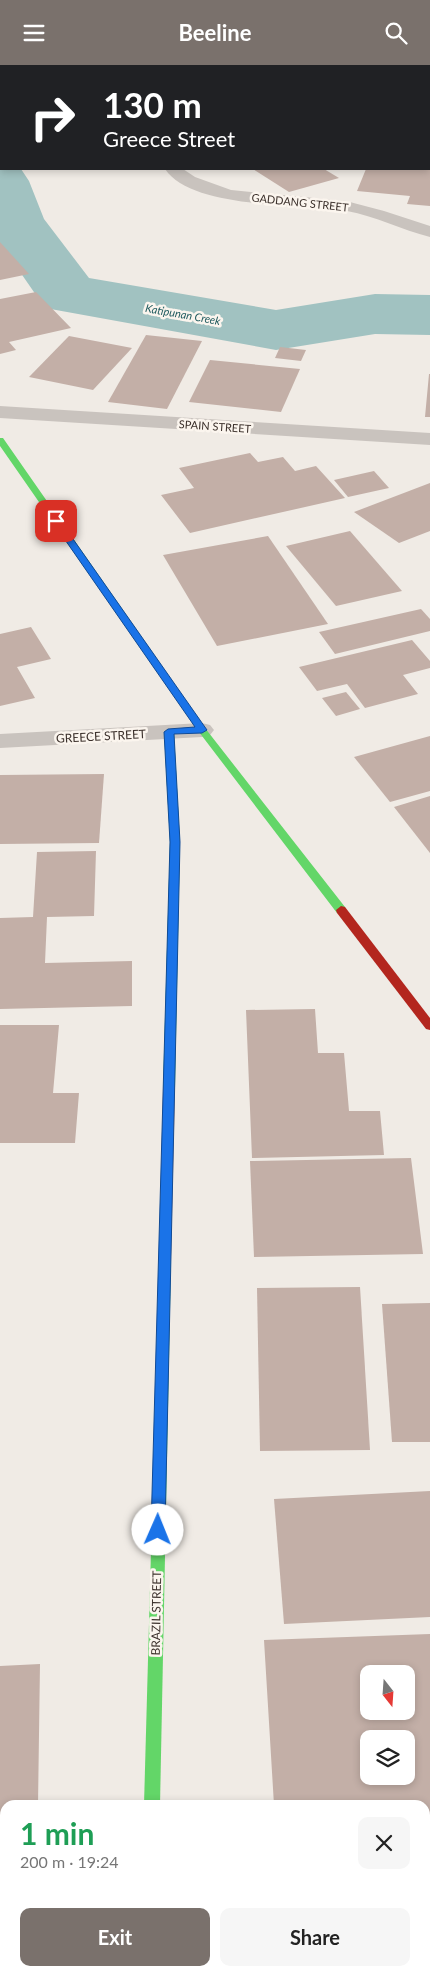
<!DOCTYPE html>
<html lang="en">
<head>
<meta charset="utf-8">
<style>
	body { margin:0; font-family:Lato,sans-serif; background:#f6f6f6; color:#222; height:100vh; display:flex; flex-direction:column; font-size:19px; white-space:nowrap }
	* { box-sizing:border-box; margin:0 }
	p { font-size:16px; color:#767676 }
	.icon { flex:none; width:28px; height:28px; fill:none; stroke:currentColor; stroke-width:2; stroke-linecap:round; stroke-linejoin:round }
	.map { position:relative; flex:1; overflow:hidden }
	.panel { position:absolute; left:0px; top:1735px; width:430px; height:176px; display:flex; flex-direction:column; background:#fff; border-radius:15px 15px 0 0; box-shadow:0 2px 8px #0003 }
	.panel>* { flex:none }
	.guide { position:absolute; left:0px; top:0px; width:430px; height:105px; box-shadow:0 2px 8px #0003; background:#202124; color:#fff; overflow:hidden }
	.needle { width:32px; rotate:163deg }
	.buttons { position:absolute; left:360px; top:1600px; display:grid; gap:10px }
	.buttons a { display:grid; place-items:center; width:55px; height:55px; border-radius:10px; background:#fff; box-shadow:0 2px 8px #0003; font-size:25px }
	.pin { position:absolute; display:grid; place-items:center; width:42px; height:42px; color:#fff; margin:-21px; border-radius:10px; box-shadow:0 2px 8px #0006 }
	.me { position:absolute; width:55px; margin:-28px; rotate:1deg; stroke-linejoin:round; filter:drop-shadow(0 0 4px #0008) }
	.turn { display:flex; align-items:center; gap:18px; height:105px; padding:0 20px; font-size:22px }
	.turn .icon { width:65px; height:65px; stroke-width:2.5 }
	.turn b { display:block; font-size:35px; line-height:42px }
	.round { display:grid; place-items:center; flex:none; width:52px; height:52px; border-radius:10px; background:#f6f6f6 }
	.summary { display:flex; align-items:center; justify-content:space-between; height:85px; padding:0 20px }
	h1 { font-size:30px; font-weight:700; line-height:38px; color:#1e9e55 }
	.action { display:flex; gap:10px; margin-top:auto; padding:10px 20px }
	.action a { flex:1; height:58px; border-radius:10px; background:#7a716c; color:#fff; font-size:20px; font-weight:700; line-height:58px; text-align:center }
	.action a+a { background:#f6f6f6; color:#222 }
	header { display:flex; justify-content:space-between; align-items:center; height:65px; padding:0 20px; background:#7a716c; color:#fff; font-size:22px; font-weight:700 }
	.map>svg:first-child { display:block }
</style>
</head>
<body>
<header><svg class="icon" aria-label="menu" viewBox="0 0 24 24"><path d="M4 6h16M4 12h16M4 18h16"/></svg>Beeline<svg class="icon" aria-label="search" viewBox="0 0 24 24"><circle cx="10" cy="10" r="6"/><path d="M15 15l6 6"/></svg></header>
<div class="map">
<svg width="430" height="1911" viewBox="0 0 430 1911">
	<rect width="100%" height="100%" fill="#f0ebe5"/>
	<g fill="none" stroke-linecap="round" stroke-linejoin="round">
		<polygon fill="#a1c2c1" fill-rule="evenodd" points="0,98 1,104 21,104 29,116 44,154 89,213 276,245 375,229 430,230 430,270 375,269 276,285 45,243 0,178"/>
	</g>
	<g fill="#c3afa7" fill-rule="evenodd">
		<polygon points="253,104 324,104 339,113 289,127"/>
		<polygon points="366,104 430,104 430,141 407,139 410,131 357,126"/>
		<polygon points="0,177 29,209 0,215"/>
		<polygon points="36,227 71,263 9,277 16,285 0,289 0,234"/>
		<polygon points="146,270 202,276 167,344 108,337"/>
		<polygon points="69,271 132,283 93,325 29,312"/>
		<polygon points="280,282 306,285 301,296 275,293"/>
		<polygon points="210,295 300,304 281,347 189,337"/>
		<polygon points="429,309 430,309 430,352 425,352"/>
		<polygon points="250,388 258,397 283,392 295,406 316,401 345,433 190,468 161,430 194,423 179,403"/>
		<polygon points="374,406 389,423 348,432 334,415"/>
		<polygon points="430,418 430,466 399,478 354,447"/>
		<polygon points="350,466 402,526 336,541 286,481"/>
		<polygon points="268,471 328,559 217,581 163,490"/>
		<polygon points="421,544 430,554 430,566 335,589 319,567"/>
		<polygon points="31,562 51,594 17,602 35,633 0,641 0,569"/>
		<polygon points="412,575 430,596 430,603 403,610 418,629 365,643 347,619 317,626 299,602"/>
		<polygon points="346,627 360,644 336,651 322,633"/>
		<polygon points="430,671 430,726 390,737 354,692"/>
		<polygon points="104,709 99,778 0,779 0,710"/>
		<polygon points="430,731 430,788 394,742"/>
		<polygon points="96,786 94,851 47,852 45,898 132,896 132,941 0,944 0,853 33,852 37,787"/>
		<polygon points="315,944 318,988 344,988 349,1046 380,1046 384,1090 252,1093 246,945"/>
		<polygon points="0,960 59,960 53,1028 79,1028 75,1078 0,1078"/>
		<polygon points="411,1093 423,1189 254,1192 250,1096"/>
		<polygon points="360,1222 370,1385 260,1386 257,1223"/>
		<polygon points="430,1238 430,1377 392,1377 382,1239"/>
		<polygon points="430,1426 430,1552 284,1559 274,1434"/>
		<path d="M430 1569V1773H425V1740H274L264 1575ZM369 1609H406V1646H369ZM369 1674H406V1711H369Z"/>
		<polygon points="40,1599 38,1740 5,1740 5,1761 0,1761 0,1601"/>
		<polygon points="0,1806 5,1806 5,1906 33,1906 33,1911 0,1911"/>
		<polygon points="425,1850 430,1850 430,1911 316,1911 316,1906 425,1906"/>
	</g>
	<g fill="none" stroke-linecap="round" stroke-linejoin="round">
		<g fill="#c9c3be" fill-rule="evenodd">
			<path d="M165 104H183L195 112 231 125 346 136 384 146 430 161V172C402 165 375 151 347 146 301 138 193 145 165 104Z"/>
			<polygon points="0,341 430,368 430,380 0,353"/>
			<polygon points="202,658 210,660 214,665 210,670 202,672 0,683 0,669"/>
			<polygon points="128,1906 168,1906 167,1911 127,1911"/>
		</g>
		<g fill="#63d668" fill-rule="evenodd">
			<polygon points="0,373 3,373 205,663 345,842 346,845 345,848 337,848 199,667 0,381"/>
			<polygon points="169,664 174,667 180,777 175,1023 173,1026 165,1026 163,1023 170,777 164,667"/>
			<polygon points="165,1190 169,1191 171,1195 160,1740 144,1740 159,1195 161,1191"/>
		</g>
		<polygon fill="#ff974d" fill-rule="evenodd" points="169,1019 173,1020 175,1023 171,1195 169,1199 165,1200 161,1199 159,1195 163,1023 165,1020"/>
		<polygon fill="#b3261e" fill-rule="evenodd" points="341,841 345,842 430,953 430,965 426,964 337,848 336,845"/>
	</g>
	<polygon fill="#1a73e8" stroke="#114b97" points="53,454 59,454 207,665 202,668 174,669 180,777 165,1465 163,1469 158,1471 153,1469 151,1465 170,777 164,667 168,664 195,662 52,456"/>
	<g text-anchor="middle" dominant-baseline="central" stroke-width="5" stroke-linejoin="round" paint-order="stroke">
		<g font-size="11" fill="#3b302b" stroke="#fbf5ee">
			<text transform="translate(300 137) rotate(6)">GADDANG STREET</text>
			<text transform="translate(215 361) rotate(4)">SPAIN STREET</text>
		</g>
		<g font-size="11" font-style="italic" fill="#1f5a5e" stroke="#fbf5ee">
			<text transform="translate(183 249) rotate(10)">Katipunan Creek</text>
		</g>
		<g font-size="12" fill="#3b302b" stroke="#fbf5ee">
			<text transform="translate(101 671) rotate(-3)">GREECE STREET</text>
			<text transform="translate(156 1548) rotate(-89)">BRAZIL STREET</text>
		</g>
	</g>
</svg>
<div class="buttons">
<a><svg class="needle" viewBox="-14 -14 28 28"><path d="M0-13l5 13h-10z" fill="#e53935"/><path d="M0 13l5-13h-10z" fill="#767676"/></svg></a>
<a><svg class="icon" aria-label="layers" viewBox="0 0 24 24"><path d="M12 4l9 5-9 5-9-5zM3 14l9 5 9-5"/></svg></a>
</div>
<div class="pin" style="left:56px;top:456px;background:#d93025"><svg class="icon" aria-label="arrive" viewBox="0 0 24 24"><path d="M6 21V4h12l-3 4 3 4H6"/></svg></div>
<svg class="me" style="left:158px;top:1465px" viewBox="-20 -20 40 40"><circle r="19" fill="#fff"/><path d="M0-13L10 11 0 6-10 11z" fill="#1a73e8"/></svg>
<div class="guide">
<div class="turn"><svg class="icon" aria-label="right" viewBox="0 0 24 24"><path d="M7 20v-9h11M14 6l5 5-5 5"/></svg><div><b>130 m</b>Greece Street</div></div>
</div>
<section class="panel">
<div class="summary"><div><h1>1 min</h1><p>200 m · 19:24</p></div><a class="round"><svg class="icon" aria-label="close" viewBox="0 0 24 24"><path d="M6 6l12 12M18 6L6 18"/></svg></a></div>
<div class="action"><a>Exit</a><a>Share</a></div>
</section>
</div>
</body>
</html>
